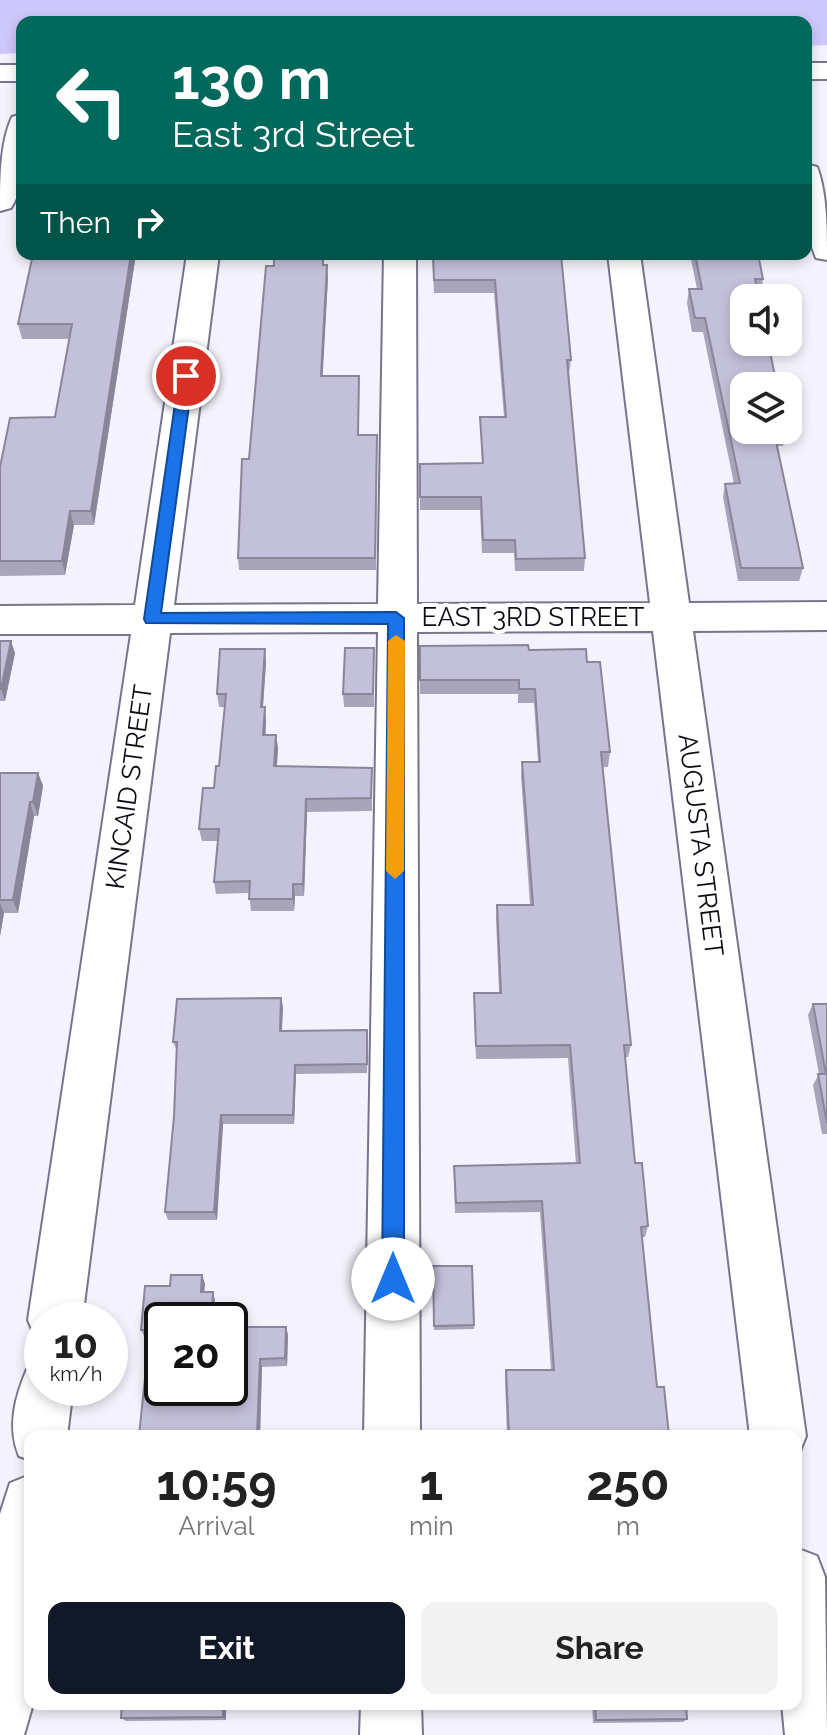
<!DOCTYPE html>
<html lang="en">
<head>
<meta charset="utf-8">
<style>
	body { margin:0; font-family:Raleway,sans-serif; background:#f2f2f2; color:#222; height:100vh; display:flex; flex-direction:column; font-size:30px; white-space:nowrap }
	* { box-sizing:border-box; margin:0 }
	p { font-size:26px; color:#767676 }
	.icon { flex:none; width:44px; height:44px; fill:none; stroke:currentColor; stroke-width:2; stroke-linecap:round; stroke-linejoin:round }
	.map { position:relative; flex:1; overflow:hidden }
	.details { position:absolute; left:24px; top:1430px; width:778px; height:280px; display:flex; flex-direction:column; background:#fff; border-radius:16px; box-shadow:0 4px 12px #0003 }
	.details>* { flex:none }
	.banner { position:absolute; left:16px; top:16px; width:796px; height:244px; border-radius:16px; box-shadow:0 4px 12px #0003; background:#00695c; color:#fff; overflow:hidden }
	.fabs { position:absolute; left:730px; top:284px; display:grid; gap:16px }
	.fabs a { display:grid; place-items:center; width:72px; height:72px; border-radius:16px; background:#fff; box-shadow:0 4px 12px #0003; font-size:40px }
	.speed { position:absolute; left:24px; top:1302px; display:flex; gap:16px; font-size:40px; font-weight:700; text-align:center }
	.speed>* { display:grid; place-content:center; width:104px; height:104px; border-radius:50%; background:#fff; box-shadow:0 4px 12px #0003; line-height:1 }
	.speed small { font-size:20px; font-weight:400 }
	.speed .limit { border:4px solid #111; border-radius:12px; background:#fff; color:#111 }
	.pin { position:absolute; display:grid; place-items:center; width:68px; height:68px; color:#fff; margin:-34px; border:4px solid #fff; border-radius:50%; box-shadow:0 2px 8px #0007 }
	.me { position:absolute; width:88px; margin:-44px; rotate:0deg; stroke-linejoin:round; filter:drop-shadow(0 0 6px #0008) }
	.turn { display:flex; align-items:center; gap:28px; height:168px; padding:0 24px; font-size:36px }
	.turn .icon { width:104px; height:104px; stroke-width:2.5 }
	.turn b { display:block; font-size:56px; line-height:68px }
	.then { display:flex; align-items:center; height:76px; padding:0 24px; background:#0003; gap:16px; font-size:30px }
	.eta { display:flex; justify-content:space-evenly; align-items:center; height:136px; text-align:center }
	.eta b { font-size:48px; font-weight:700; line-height:56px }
	.action { display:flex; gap:16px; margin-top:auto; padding:16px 24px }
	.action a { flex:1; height:92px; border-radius:16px; background:#111827; color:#fff; font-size:32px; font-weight:700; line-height:92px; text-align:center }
	.action a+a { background:#f2f2f2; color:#222 }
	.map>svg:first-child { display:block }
</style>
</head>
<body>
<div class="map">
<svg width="827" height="1735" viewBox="0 0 827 1735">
	<rect width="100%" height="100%" fill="#f4f3fd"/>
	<polygon fill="#cec7fb" points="0,0 827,0 827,45 806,46 806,22 22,22 22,53 0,54"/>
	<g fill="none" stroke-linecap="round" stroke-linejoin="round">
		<g stroke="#77758b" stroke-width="4">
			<g id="minor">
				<rect x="806" y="63" width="21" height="16"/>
				<rect x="0" y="65" width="22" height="16"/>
				<path d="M22 114C22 144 28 183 11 208L0 211C0 181 0 143 12 117Z"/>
				<path d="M806 164 817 167C827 192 827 231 827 260L816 258 806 231Z"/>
				<polygon points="187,254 219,254 174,605 378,604 384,254 416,254 417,604 650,603 608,254 640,254 689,603 827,602 827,630 693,631 806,1436 798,1456 796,1436 750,1436 653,631 417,632 420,1436 364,1436 378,632 170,633 82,1320 42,1320 42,1341 36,1339 28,1320 131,634 0,634 0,606 135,605"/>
				<path d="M42 1362V1388H73L67 1436H30V1460L19 1456C7 1427 15 1397 27 1369Z"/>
				<polygon points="30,1475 30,1704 33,1704 24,1735 0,1735 0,1514 10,1483"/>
				<polygon points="796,1548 817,1556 825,1577 827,1735 785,1735 782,1704 796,1704"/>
				<polygon points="361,1704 421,1704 422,1735 360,1735"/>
			</g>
		</g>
		<use href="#minor" fill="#fff" fill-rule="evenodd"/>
	</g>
	<g fill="#a8a5bb">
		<polygon points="33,254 136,254 94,525 74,525 65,575 0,576 0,467 55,417 69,339 22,339 18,324"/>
		<polygon points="274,254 324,254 324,265 328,278 322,376 359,376 359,435 377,435 376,570 239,570 238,558"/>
		<polygon points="432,254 561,254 571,360 569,373 568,373 585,558 584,571 515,571 514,553 482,553 480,510 420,510 420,464 482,463 480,417 504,417 494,293 434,293"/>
		<polygon points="690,254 758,254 763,279 761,292 758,292 786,432 783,446 777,446 803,568 799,581 738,581 723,497 725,484 734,484 703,332 692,332 687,303 689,289 697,289"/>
		<polygon points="0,641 15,653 5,701 0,701"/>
		<polygon points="420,646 529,650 587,662 610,752 608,767 602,767 631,1045 628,1057 625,1057 635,1163 648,1226 645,1237 642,1237 657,1387 669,1436 507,1436 505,1379 506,1370 551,1370 540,1212 455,1213 454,1177 454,1166 576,1164 568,1058 476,1059 474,1006 474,993 499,993 496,918 497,905 530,905 521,776 522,762 538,762 534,703 518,703 518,694 420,694"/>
		<polygon points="374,661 374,707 344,707 343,694"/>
		<polygon points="266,662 263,707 266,720 265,735 276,735 278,748 277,766 372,768 372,811 307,812 304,896 295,896 294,911 251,911 249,893 216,894 214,882 218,841 202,841 199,829 214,788 219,766 225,707 219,707 217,694"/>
		<polygon points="0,773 38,773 43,786 38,816 34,816 18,913 4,913 0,936"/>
		<polygon points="813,1004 827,1004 827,1134 822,1134 813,1085 819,1074 808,1015"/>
		<polygon points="283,1007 282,1031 368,1040 367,1073 296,1074 294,1124 223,1124 217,1220 168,1220 165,1212 174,1116 177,1051 173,1042"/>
		<polygon points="433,1266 474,1325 474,1329 434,1330"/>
		<polygon points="171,1275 202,1275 205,1284 204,1292 213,1292 215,1301 214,1320 162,1320 162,1388 230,1388 230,1327 286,1327 288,1335 287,1366 262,1367 260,1436 139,1436 149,1338 145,1338 141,1330 145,1286 170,1286"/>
		<polygon points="226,1704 226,1720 126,1721 121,1718"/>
		<polygon points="592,1704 686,1704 687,1719 683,1722 593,1723"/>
	</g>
	<g fill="#888698">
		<polygon points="131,254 136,254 94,525 91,511"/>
		<polygon points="327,265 328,278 322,389 321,376"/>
		<polygon points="70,511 74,525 65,575 62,561"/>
		<polygon points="11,641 15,653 5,701 1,689"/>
		<polygon points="265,649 266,662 262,720 261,707"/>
		<polygon points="265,707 266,720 265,748 263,735"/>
		<polygon points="276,735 278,748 276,778 274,766"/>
		<polygon points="38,773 43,786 38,816 33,802"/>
		<polygon points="306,799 307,812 304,896 303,884"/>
		<polygon points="30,802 34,816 18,913 13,900"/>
		<polygon points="293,884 295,896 294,911 293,899"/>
		<polygon points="0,903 4,913 0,936"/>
		<polygon points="281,998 283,1007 281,1040 280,1031"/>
		<polygon points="295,1065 296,1074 294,1124 293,1115"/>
		<polygon points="221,1115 223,1124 217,1220 214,1212"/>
		<polygon points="202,1275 205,1284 203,1301 201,1292"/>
		<polygon points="213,1292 215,1301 214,1320 211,1320"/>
		<polygon points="286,1327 288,1335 287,1366 285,1358"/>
		<polygon points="260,1359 262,1367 260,1436 257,1436"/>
		<polygon points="223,1704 226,1704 226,1720 223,1717"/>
	</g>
	<g fill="#c3c0d9" stroke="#888698" stroke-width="2">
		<polygon points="33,254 131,254 91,511 70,511 62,561 0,561 0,467 10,418 55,417 72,324 18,324"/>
		<polygon points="274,254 323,254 323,265 327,265 321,376 359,376 358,435 377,435 375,558 238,558 242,459 249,459 266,266 274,266"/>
		<polygon points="433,254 561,254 571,360 567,360 585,558 516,559 515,540 483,540 481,497 420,497 420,464 483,463 480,417 506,417 495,280 434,280"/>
		<polygon points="695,254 758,254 763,279 755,279 759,298 744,298 744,342 768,342 777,386 744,386 744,430 785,430 786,432 774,432 803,568 741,568 725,484 740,483 705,318 695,318 689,289 702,289"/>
		<polygon points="0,641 11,641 1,689 0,689"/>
		<polygon points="528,645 529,650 586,649 587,662 600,662 610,752 601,752 631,1045 624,1045 635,1163 642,1163 648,1226 641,1227 657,1387 664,1387 669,1436 509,1436 506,1370 554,1370 542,1201 456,1203 454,1166 580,1163 570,1045 476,1046 474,993 501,993 497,905 533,905 522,762 540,762 535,689 519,689 519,680 420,680 420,646"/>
		<polygon points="345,648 374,648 373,694 343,694"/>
		<polygon points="220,649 265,649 261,707 265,707 263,735 276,735 274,766 372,768 371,798 306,799 303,884 293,884 293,899 249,899 250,881 214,882 219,829 199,829 203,788 214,788 216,766 219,766 226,694 217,694"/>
		<polygon points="0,773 38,773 33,802 30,802 13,900 0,900"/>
		<polygon points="281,998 280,1031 367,1030 367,1064 295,1065 293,1115 221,1115 214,1212 165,1212 174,1116 177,1042 173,1042 177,999"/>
		<polygon points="813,1004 827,1004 827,1123 818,1074 826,1074"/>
		<polygon points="433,1266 472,1266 474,1325 434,1326"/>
		<polygon points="171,1275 202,1275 201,1292 213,1292 211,1320 162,1320 162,1388 230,1388 230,1327 286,1327 285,1358 260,1359 257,1436 139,1436 150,1330 141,1330 145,1286 170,1286"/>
		<polygon points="122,1704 223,1704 223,1717 121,1718"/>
		<polygon points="595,1704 686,1704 687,1719 596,1720"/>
	</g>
	<polygon fill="#1a73e8" stroke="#114b97" stroke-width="2" points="186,371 193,376 161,613 396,612 404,618 404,1279 401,1286 393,1289 386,1286 382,1279 388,624 146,623 144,619 179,376"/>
	<polygon fill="#f59e0b" points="396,635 405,641 404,871 395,879 386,871 388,641"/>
	<g text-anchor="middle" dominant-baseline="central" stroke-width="8" stroke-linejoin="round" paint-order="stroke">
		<g font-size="26" fill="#0c0b13" stroke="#fff">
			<text x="533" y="617">EAST 3RD STREET</text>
			<text transform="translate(129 787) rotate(-82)">KINCAID STREET</text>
			<text transform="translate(701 845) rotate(83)">AUGUSTA STREET</text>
		</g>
	</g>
</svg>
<div class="fabs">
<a><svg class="icon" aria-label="sound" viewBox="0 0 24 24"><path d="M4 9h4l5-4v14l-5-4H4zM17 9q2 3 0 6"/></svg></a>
<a><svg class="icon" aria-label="layers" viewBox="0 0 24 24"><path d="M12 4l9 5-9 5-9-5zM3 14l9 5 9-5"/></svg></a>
</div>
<div class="speed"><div>10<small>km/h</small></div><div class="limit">20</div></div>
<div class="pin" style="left:186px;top:376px;background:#d93025"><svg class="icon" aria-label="arrive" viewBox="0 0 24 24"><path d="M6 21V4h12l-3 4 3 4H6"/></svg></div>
<svg class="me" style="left:393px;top:1279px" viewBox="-20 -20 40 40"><circle r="19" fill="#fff"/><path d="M0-13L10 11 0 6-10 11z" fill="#1a73e8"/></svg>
<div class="banner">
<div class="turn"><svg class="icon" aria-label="left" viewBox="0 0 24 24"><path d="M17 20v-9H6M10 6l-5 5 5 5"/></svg><div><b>130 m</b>East 3rd Street</div></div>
<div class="then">Then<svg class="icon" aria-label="right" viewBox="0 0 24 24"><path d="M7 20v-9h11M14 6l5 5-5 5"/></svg></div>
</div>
<section class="details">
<div class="eta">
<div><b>10:59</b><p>Arrival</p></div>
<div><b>1</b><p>min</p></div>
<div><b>250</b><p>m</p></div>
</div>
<div class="action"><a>Exit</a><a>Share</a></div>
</section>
</div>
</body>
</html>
